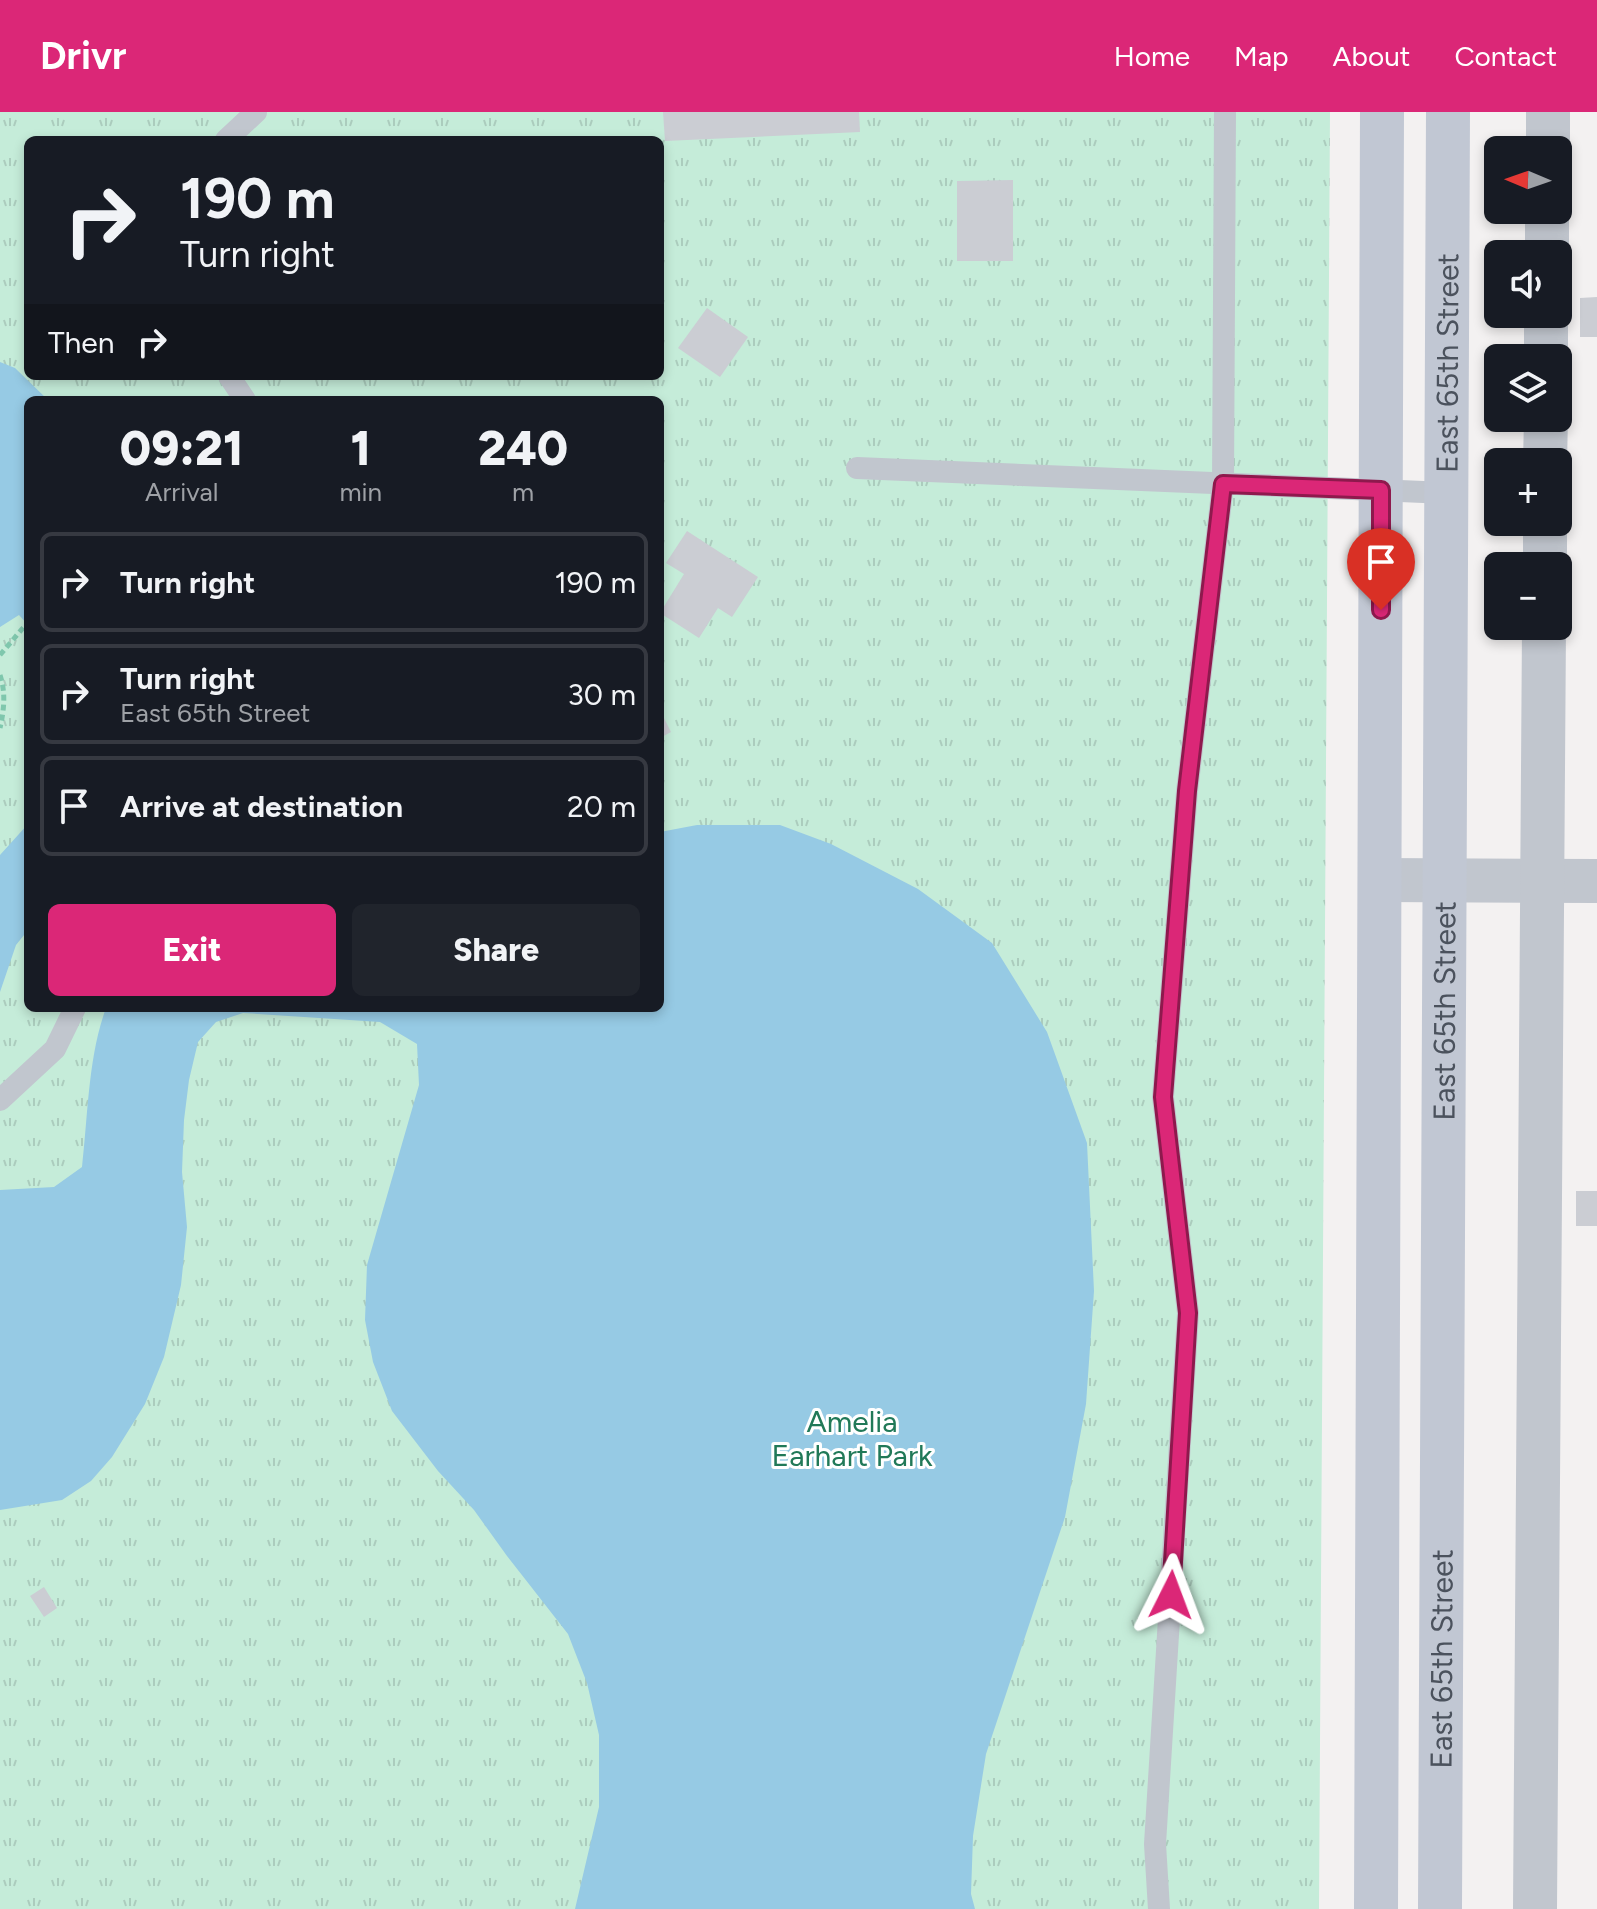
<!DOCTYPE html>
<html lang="en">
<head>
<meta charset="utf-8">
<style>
	body { margin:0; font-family:Figtree,sans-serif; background:#20242c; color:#f1f3f6; height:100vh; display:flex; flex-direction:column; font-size:30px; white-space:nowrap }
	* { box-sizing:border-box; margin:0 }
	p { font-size:26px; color:#9ea1a6 }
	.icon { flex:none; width:44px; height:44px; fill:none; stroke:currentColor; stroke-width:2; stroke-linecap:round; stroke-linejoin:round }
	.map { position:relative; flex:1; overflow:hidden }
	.side { position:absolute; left:24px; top:284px; width:640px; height:616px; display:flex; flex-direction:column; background:#171b24; border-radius:12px; box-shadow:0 4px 12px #0003 }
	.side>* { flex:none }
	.banner { position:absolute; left:24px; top:24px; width:640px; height:244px; border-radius:12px; box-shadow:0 4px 12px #0003; background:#171b24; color:#f1f3f6; overflow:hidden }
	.needle { width:52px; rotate:272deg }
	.controls { position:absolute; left:1484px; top:24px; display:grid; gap:16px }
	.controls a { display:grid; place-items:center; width:88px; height:88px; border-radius:12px; background:#171b24; box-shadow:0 4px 12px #0003; font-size:40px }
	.pin { position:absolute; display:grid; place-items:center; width:68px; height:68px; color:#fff; margin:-82px -34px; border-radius:50% 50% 50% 0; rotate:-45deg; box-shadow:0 0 8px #0007 }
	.pin .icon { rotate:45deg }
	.me { position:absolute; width:88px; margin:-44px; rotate:3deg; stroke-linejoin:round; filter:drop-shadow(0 0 6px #0008) }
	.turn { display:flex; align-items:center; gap:28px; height:168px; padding:0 24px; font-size:36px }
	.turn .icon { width:104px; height:104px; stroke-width:2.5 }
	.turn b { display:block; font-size:56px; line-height:68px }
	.then { display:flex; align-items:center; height:76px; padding:0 24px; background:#0003; gap:16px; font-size:30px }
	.eta { display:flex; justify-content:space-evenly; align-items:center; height:136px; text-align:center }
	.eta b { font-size:48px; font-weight:800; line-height:56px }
	.button { display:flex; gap:16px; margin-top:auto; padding:16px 24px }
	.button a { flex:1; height:92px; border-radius:12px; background:#db2777; color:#fff; font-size:32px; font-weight:800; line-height:92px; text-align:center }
	.button a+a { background:#20242c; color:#f1f3f6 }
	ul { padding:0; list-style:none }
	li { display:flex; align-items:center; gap:24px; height:100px; margin:0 16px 12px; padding:0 8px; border:4px solid #363941; border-radius:12px }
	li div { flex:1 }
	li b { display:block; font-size:30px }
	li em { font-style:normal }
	header { display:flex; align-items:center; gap:48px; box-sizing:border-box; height:112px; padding:0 40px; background:#db2777; color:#fff }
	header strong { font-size:38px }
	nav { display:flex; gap:44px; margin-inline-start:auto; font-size:28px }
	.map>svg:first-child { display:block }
</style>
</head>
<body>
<header>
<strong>Drivr</strong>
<nav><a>Home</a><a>Map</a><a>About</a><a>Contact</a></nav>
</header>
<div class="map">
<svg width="1597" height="1797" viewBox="0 0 1597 1797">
	<defs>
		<pattern id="park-tufts" width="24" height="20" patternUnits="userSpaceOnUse" patternTransform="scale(2)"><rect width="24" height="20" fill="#c5ecd9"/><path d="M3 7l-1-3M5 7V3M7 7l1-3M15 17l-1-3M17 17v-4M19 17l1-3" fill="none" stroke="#abccbd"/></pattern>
	</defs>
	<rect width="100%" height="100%" fill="#f3f1f1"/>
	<path fill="url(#park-tufts)" fill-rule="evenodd" d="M0 0H1330L1319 1797H0ZM28 28H660V264H28ZM28 288H660V896H28Z"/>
	<g fill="#96cae4">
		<polygon points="0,250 15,256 48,288 28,288 28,513 19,503 0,515"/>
		<polygon points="28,712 28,818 16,833 0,880 0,743"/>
		<path d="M697 713H780L831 732 918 777 992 831 1047 920 1087 1031 1094 1179 1086 1292 1065 1405 986 1642 973 1724 971 1782 975 1797H575L599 1695V1623L587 1571 568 1522 507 1444 474 1398 438 1359 392 1299 373 1250 365 1208 367 1153 419 973 417 932 380 910 243 901 216 910 198 930 189 968 184 1008 182 1060 187 1115 181 1173 164 1245 145 1292 112 1345 91 1369 62 1388 0 1398V1078L54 1075 82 1055C88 1004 88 945 106 896H660V720Z"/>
	</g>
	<g fill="#cbcdd3">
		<polygon points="663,0 859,0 860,20 665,29"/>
		<polygon points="1013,68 1013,149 957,149 957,69"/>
		<polygon points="1597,185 1597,225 1580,225 1580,186"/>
		<polygon points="707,196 748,225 720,265 678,236"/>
		<polygon points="687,419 758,465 732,505 718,496 699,526 660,501 684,462 666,451"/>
		<polygon points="660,598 671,620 660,626"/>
		<rect x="1576" y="1079" width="21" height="35"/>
		<polygon points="44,1475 57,1496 44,1505 30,1484"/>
	</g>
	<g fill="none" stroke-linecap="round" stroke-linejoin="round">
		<g stroke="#7fc7ad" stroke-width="5" stroke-dasharray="6 4" stroke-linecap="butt">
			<polyline points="0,543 28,510"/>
			<path d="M0 563C6 581 4 598 0 616"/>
		</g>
		<g stroke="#c1c6ce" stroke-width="22">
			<polyline points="226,28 256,0"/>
			<polyline points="229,264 245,288"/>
			<polyline points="857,356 1447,381"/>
			<polyline points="0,988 55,937 75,896"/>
			<polyline points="1159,1797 1155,1732 1188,1201 1163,985 1187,679 1223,372 1225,0"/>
		</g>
		<g stroke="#c1c6ce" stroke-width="44">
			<polyline points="1548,38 1548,0"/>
			<polyline points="1547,142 1547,98"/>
			<polyline points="1546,246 1546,202"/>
			<polyline points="1545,350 1546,306"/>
			<polyline points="1545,454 1545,410"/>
			<polyline points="1380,768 1597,769"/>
			<polyline points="1535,1797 1544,514"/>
		</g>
		<g stroke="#c1c7d3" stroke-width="44">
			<polyline points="1376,1797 1382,0"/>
			<path id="s1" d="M1440 1797 1448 0"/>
		</g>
	</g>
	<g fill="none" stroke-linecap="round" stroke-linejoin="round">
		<g stroke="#8e194d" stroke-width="20">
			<polyline id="route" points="1171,1483 1188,1201 1163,985 1187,679 1223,372 1381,378 1381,498"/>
		</g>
		<use href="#route" stroke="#db2777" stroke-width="14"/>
	</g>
	<g text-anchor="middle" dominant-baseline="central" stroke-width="6" stroke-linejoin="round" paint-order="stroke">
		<g font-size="30" fill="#4b525d" stroke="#fff">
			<text stroke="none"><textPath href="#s1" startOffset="1546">East 65th Street</textPath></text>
			<text stroke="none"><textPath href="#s1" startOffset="898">East 65th Street</textPath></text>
			<text stroke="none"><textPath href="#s1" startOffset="250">East 65th Street</textPath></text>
		</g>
		<g font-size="30" fill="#217958" stroke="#fff">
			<text x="852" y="1309">Amelia<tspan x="852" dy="34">Earhart Park</tspan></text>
		</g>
	</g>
</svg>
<div class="controls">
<a><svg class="needle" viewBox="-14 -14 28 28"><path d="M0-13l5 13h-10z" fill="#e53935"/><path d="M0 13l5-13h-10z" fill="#9ea1a6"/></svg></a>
<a><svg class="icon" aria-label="sound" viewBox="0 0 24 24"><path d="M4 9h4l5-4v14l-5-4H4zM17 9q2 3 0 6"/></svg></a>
<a><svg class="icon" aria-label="layers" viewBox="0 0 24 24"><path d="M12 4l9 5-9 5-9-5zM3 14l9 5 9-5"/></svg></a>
<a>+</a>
<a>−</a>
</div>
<div class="pin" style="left:1381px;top:498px;background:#d93025"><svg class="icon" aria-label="arrive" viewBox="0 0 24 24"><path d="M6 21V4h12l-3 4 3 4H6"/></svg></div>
<svg class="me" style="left:1171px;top:1483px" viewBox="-20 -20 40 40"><path d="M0-17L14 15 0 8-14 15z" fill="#db2777" stroke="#fff" stroke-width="4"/></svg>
<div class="banner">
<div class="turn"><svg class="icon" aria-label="right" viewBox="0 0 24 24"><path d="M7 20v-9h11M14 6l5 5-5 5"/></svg><div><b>190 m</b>Turn right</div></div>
<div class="then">Then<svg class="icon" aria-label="right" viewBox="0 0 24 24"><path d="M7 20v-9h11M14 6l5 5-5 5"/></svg></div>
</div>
<section class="side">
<div class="eta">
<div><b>09:21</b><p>Arrival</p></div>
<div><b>1</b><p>min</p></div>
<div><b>240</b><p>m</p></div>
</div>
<ul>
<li><svg class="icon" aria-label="right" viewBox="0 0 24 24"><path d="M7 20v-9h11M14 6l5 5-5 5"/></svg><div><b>Turn right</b></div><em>190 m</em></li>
<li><svg class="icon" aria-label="right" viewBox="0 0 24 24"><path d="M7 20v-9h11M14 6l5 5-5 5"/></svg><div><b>Turn right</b><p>East 65th Street</p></div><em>30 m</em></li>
<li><svg class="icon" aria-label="arrive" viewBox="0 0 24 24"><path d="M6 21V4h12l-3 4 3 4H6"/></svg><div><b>Arrive at destination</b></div><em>20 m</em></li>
</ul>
<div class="button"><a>Exit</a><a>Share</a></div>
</section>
</div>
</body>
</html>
